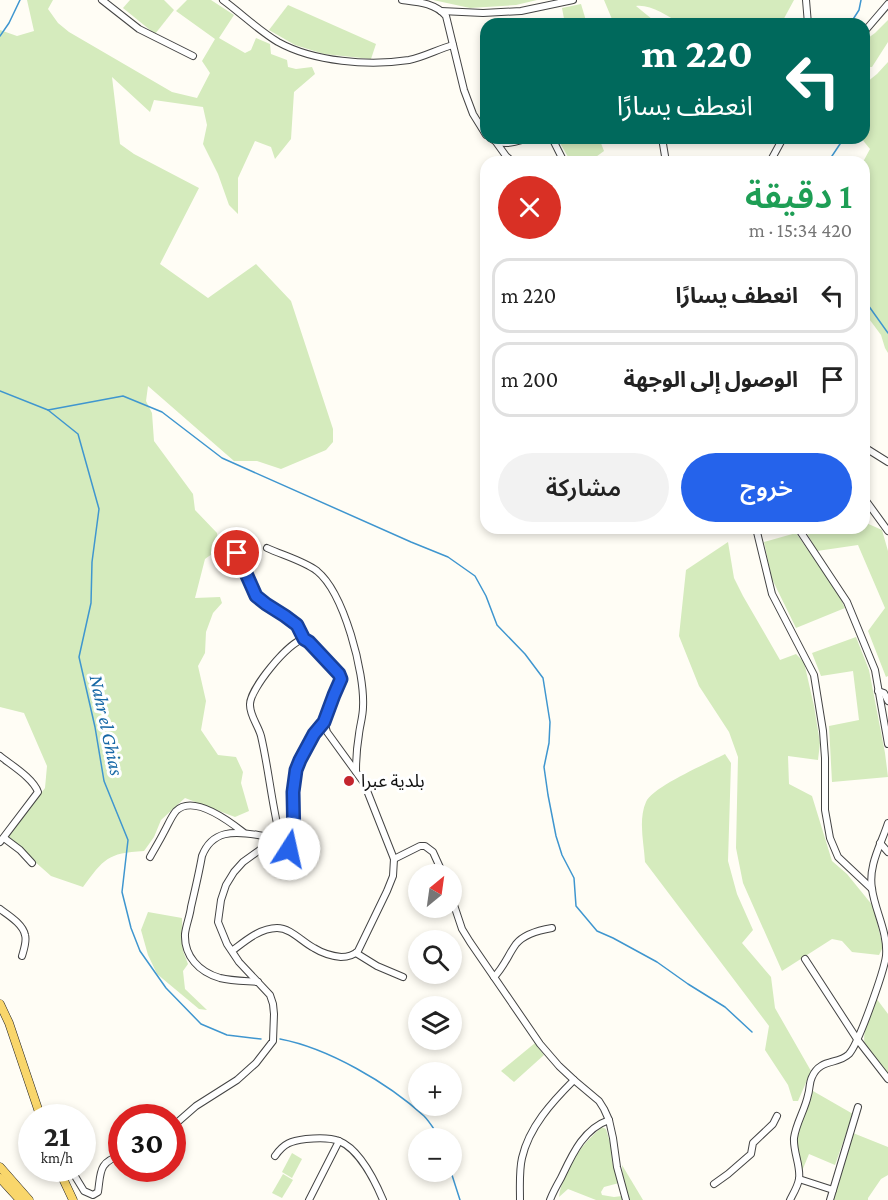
<!DOCTYPE html>
<html lang="ar">
<head>
<meta charset="utf-8">
<style>
	body { margin:0; font-family:"Crimson Pro","Noto Sans Arabic",serif; background:#f2f2f2; color:#222; direction:rtl; height:100vh; display:flex; flex-direction:column; font-size:22px; white-space:nowrap }
	* { box-sizing:border-box; margin:0 }
	p { font-size:20px; color:#767676 }
	.icon { flex:none; width:33px; height:33px; fill:none; stroke:currentColor; stroke-width:2; stroke-linecap:round; stroke-linejoin:round }
	.map { position:relative; flex:1; overflow:hidden; direction:ltr }
	.panel { position:absolute; left:480px; top:156px; width:390px; height:378px; display:flex; flex-direction:column; background:#fff; border-radius:18px; box-shadow:0 3px 9px #0003; direction:rtl }
	.panel>* { flex:none }
	.banner { position:absolute; left:480px; top:18px; width:390px; height:126px; border-radius:18px; box-shadow:0 3px 9px #0003; direction:rtl; background:#00695c; color:#fff; overflow:hidden }
	.needle { width:39px; rotate:29deg }
	.tools { position:absolute; left:408px; top:864px; display:grid; gap:12px }
	.tools a { display:grid; place-items:center; width:54px; height:54px; border-radius:50%; background:#fff; box-shadow:0 3px 9px #0003; font-size:30px }
	.speed { position:absolute; left:18px; top:1104px; display:flex; gap:12px; font-size:30px; font-weight:700; text-align:center }
	.speed>* { display:grid; place-content:center; width:78px; height:78px; border-radius:50%; background:#fff; box-shadow:0 3px 9px #0003; line-height:1 }
	.speed small { font-size:15px; font-weight:400 }
	.speed .limit { border:9px solid #d22; background:#fff; color:#111 }
	.pin { position:absolute; display:grid; place-items:center; width:51px; height:51px; color:#fff; margin:-26px; border:3px solid #fff; border-radius:50%; box-shadow:0 2px 6px #0007 }
	.me { position:absolute; width:66px; margin:-33px; rotate:10deg; stroke-linejoin:round; filter:drop-shadow(0 0 4px #0008) }
	.turn { display:flex; align-items:center; gap:21px; height:126px; padding:0 18px; font-size:27px }
	.turn .icon { width:78px; height:78px; stroke-width:2.5 }
	.turn b { display:block; font-size:42px; line-height:51px }
	.round { display:grid; place-items:center; flex:none; width:63px; height:63px; border-radius:32px; background:#f2f2f2 }
	.summary { display:flex; align-items:center; justify-content:space-between; height:102px; padding:0 18px }
	h1 { font-size:36px; font-weight:600; line-height:45px; color:#1e9e55 }
	.cta { display:flex; gap:12px; margin-top:auto; padding:12px 18px }
	.cta a { flex:1; height:69px; border-radius:36px; background:#2563eb; color:#fff; font-size:24px; font-weight:600; line-height:69px; text-align:center }
	.cta a+a { background:#f2f2f2; color:#222 }
	ul { padding:0; list-style:none }
	li { display:flex; align-items:center; gap:18px; height:75px; margin:0 12px 9px; padding:0 6px; border:3px solid #e0e0e0; border-radius:18px }
	li div { flex:1 }
	li b { display:block; font-size:22px }
	li em { font-style:normal }
	.map>svg:first-child { display:block }
</style>
</head>
<body>
<div class="map">
<svg width="888" height="1200" viewBox="0 0 888 1200">
	<rect width="100%" height="100%" fill="#fffdf5"/>
	<g fill="#d5ebbd">
		<path d="M27 0H53L48 9 58 23 69 32 172 92 197 98 210 73 202 61 215 39 176 11 187 0H211L234 15 219 38 245 53 251 50 256 38 270 44 271 54 287 60 288 67 296 69 312 67 315 74 294 92 291 139 275 159 271 147 255 141 238 178V214L229 205 218 174 203 144 207 125 203 107 154 100 150 112 112 77 120 144 134 154 199 188 160 264 208 298 256 264 291 301 333 429V442L326 450 281 469 257 461H234L148 386 146 401 152 413 154 441 193 494 195 510 217 533 219 549 205 559 195 598 220 597 222 603 213 613 206 632 205 653 198 666 206 701 201 730 218 755 236 757 243 772 241 783 249 811 235 817 185 798 161 820 154 837 144 851C107 853 104 859 83 887L51 876 7 837 45 788 47 766 24 713 0 707V30L17 36 34 31Z"/>
		<polygon points="130,0 164,0 174,10 155,34 123,8"/>
		<polygon points="433,0 537,0 516,5 470,8"/>
		<path d="M604 0H794L781 24H681C668 16 650 4 636 6L658 24H614Z"/>
		<polygon points="581,4 587,24 565,24 562,8"/>
		<polygon points="288,5 376,44 371,59 324,54 295,45 269,30"/>
		<polygon points="888,20 888,42 872,67 864,67 864,41 875,33"/>
		<polygon points="888,62 888,353 885,348 881,335 864,312 864,162 863,162 870,149 861,138 864,138 864,81 866,80 867,82 877,74"/>
		<polygon points="557,138 599,138 604,151 589,162 571,162"/>
		<polygon points="864,522 882,530 888,551 888,676 886,677 868,631 885,608 858,545 817,551 804,528 864,528"/>
		<polygon points="796,533 837,591 845,608 796,628 772,579 764,542"/>
		<polygon points="728,542 734,578 743,596 780,660 796,654 804,662 814,706 820,743 818,760 788,756 789,784 812,796 832,861 847,874 873,906 883,947 879,955 852,952 842,941 832,939 782,971 743,883 736,848 738,757 729,732 699,686 679,636 686,570"/>
		<polygon points="856,637 869,670 885,753 888,777 832,782 829,726 859,720 853,671 821,676 812,653"/>
		<path d="M725 754 731 763 728 861 737 894 753 930 742 943 771 977 775 1008 811 1071 798 1101H793L788 1085 765 1050 769 1026 645 862C644 843 638 820 646 802 652 787 708 763 725 754Z"/>
		<polygon points="315,834 310,867 306,872 295,868 294,851 298,838"/>
		<polygon points="148,912 182,918 183,951 188,964 183,971 185,989 207,1010 199,1009 157,974 148,955 141,930"/>
		<path d="M876 998 888 1014V1075C883 1068 868 1052 865 1045 861 1033 872 1010 876 998Z"/>
		<polygon points="535,1043 544,1055 514,1082 501,1071"/>
		<path d="M813 1091 853 1114 835 1165 809 1154 802 1171C800 1162 796 1152 796 1142 797 1125 806 1106 813 1091Z"/>
		<path d="M602 1127 606 1129 611 1146 612 1161 619 1183 604 1187 601 1192 602 1195 614 1197 622 1196 624 1200H596L568 1189 559 1197C563 1169 581 1145 602 1127Z"/>
		<polygon points="853,1133 888,1147 888,1175 881,1179 868,1198 868,1200 832,1200"/>
		<polygon points="292,1153 302,1159 292,1178 282,1172"/>
		<polygon points="622,1165 643,1200 630,1200 623,1181"/>
		<polygon points="283,1174 293,1180 282,1198 272,1193"/>
	</g>
	<g fill="none" stroke-linecap="round" stroke-linejoin="round">
		<g stroke="#3f96cf" stroke-width="1.5">
			<polyline points="850,24 859,10 861,0"/>
			<polyline points="0,36 9,23 20,0"/>
			<polyline points="828,162 844,138"/>
			<polyline points="864,293 868,305 888,333"/>
			<polyline points="0,391 48,410 78,434 99,509 92,562 91,603 79,657 95,727 104,781 128,840 122,892 131,928 140,951 166,988 201,1024 227,1035 261,1039"/>
			<polyline points="48,410 123,396 162,412 222,458 411,542 448,557 475,576 486,596 497,625 525,654 543,678 550,722 549,743 544,767 548,795 556,836 562,855 574,878 576,906 597,931 613,938 657,962 688,984 725,1007 752,1032"/>
			<path d="M280 1039C328 1048 388 1083 424 1116 430 1122 435 1131 440 1138"/>
			<polyline points="451,1172 460,1200"/>
		</g>
		<g stroke="#444" stroke-width="8">
			<g id="minor">
				<polyline points="102,0 139,29 193,56"/>
				<path d="M223 0C242 14 258 30 278 42 314 62 369 66 409 60 424 57 438 49 453 45"/>
				<path d="M402 0C418 2 435 3 446 16L464 90 473 114 486 135"/>
				<polyline points="806,0 808,24"/>
				<polyline points="441,11 483,13 521,11 573,0"/>
				<polyline points="864,32 888,4"/>
				<path d="M490 138C503 147 515 142 529 138"/>
				<polyline points="552,138 564,162"/>
				<polyline points="662,138 666,162"/>
				<polyline points="496,142 506,156 513,162"/>
				<polyline points="770,162 783,138"/>
				<polyline points="864,447 888,462"/>
				<polyline points="864,498 888,531"/>
				<polyline points="756,528 772,594 814,675 823,731 825,758 825,810 830,838 838,857 872,889"/>
				<polyline points="798,528 847,602 859,631 875,670 888,744"/>
				<path d="M267 548C282 555 304 561 317 571 344 593 365 673 363 707 363 716 360 725 359 734 357 746 356 759 356 771"/>
				<polyline points="237,553 256,596 266,605 285,616 297,625 304,639"/>
				<polyline points="878,691 884,693 888,701"/>
				<path d="M0 756C11 765 33 778 38 792L0 842"/>
				<polyline points="4,838 20,850 32,863"/>
				<polyline points="880,843 888,852"/>
				<path d="M150 857C155 848 160 840 164 832 168 825 171 817 176 811 193 794 229 821 243 832"/>
				<polyline points="394,859 420,846 425,846 433,852 443,874"/>
				<polyline points="452,899 462,929 470,942 540,1044 559,1066 574,1080 599,1101 604,1109 609,1120 613,1138 617,1167 626,1200"/>
				<path d="M0 909C8 915 23 924 25 935 27 941 24 949 22 956"/>
				<polyline points="356,953 377,966 403,977"/>
				<polyline points="805,959 857,1039 888,1079"/>
				<path d="M494 977C504 967 508 955 516 944 524 934 540 930 552 928"/>
				<path d="M258 982C246 981 232 981 220 978 199 972 184 956 185 934 186 925 190 916 191 907 195 890 199 873 202 856 212 830 234 831 258 835 263 836 271 837 276 840 282 844 284 849 292 848L294 841C292 793 291 761 324 722"/>
				<path d="M172 1127 196 1106 237 1080 256 1063 273 1041 274 1014 273 1004 270 995 239 962 227 944 218 922 221 900 226 885 234 872 243 862 275 839 277 834 278 828C271 797 268 766 261 736 258 725 250 716 250 705 249 690 289 641 304 639L309 642 341 676V681L334 695 324 722 327 732 364 783 394 859 393 876 387 891 358 951C353 956 348 957 341 957 332 956 322 953 314 948 302 942 291 928 277 928 260 928 245 941 232 951"/>
				<path d="M275 1156C284 1143 291 1141 306 1139 316 1138 329 1137 339 1141 359 1149 375 1181 383 1200"/>
				<path d="M70 1168 84 1191 93 1195 98 1192C101 1172 98 1162 122 1155"/>
				<polyline points="799,1179 833,1190"/>
				<polyline points="714,1184 728,1174 751,1154 753,1143 773,1124 777,1116"/>
				<polyline points="309,1200 339,1141"/>
				<path d="M520 1200C520 1186 519 1171 522 1158 529 1127 552 1102 574 1080"/>
				<path d="M550 1200C553 1192 557 1185 561 1178 572 1155 583 1129 609 1120"/>
				<path d="M790 1200C793 1194 798 1186 799 1179 801 1166 793 1152 794 1138 796 1123 805 1110 808 1095 810 1089 809 1083 812 1077 820 1058 838 1065 849 1054 859 1043 884 971 886 956 888 932 875 911 872 889 868 865 881 845 888 823"/>
				<polyline points="830,1200 858,1107"/>
			</g>
		</g>
		<g stroke="#222" stroke-width="9">
			<g id="major">
				<polyline points="0,1004 9,1023 41,1118"/>
				<polyline points="0,1167 29,1200"/>
				<polyline points="58,1168 73,1200"/>
				<polyline points="0,1178 20,1200"/>
			</g>
		</g>
		<use href="#minor" stroke="#fff" stroke-width="6"/>
		<use href="#major" stroke="#f9d66b" stroke-width="8"/>
	</g>
	<g fill="none" stroke-linecap="round" stroke-linejoin="round">
		<g stroke="#184099" stroke-width="15">
			<polyline id="route" points="237,553 256,596 266,604 285,616 297,625 304,639 309,642 339,674 341,679 334,695 324,722 314,734 300,760 296,770 293,792 294,842 292,848 289,849"/>
		</g>
		<use href="#route" stroke="#2563eb" stroke-width="10"/>
	</g>
	<circle fill="#c4262e" stroke="#fff" stroke-width="2" cx="349" cy="781" r="6"/>
	<g text-anchor="middle" dominant-baseline="central" stroke-width="6" stroke-linejoin="round" paint-order="stroke">
		<g font-size="18" fill="#111" stroke="#fff" text-anchor="start">
			<text x="361" y="781">بلدية عبرا</text>
		</g>
		<g font-size="20" font-style="italic" fill="#1768a6" stroke="#fff">
			<text transform="translate(107 725) rotate(78)">Nahr el Ghias</text>
		</g>
	</g>
</svg>
<div class="tools">
<a><svg class="needle" viewBox="-14 -14 28 28"><path d="M0-13l5 13h-10z" fill="#e53935"/><path d="M0 13l5-13h-10z" fill="#767676"/></svg></a>
<a><svg class="icon" aria-label="search" viewBox="0 0 24 24"><circle cx="10" cy="10" r="6"/><path d="M15 15l6 6"/></svg></a>
<a><svg class="icon" aria-label="layers" viewBox="0 0 24 24"><path d="M12 4l9 5-9 5-9-5zM3 14l9 5 9-5"/></svg></a>
<a>+</a>
<a>−</a>
</div>
<div class="speed"><div>21<small>km/h</small></div><div class="limit">30</div></div>
<div class="pin" style="left:237px;top:553px;background:#d93025"><svg class="icon" aria-label="arrive" viewBox="0 0 24 24"><path d="M6 21V4h12l-3 4 3 4H6"/></svg></div>
<svg class="me" style="left:289px;top:849px" viewBox="-20 -20 40 40"><circle r="19" fill="#fff"/><path d="M0-13L10 11 0 6-10 11z" fill="#2563eb"/></svg>
<div class="banner">
<div class="turn"><svg class="icon" aria-label="left" viewBox="0 0 24 24"><path d="M17 20v-9H6M10 6l-5 5 5 5"/></svg><div><b>220 m</b>انعطف يسارًا</div></div>
</div>
<section class="panel">
<div class="summary"><div><h1>1 دقيقة</h1><p>420 m · 15:34</p></div><a class="round" style="background:#d93025;color:#fff"><svg class="icon" aria-label="close" viewBox="0 0 24 24"><path d="M6 6l12 12M18 6L6 18"/></svg></a></div>
<ul>
<li><svg class="icon" aria-label="left" viewBox="0 0 24 24"><path d="M17 20v-9H6M10 6l-5 5 5 5"/></svg><div><b>انعطف يسارًا</b></div><em>220 m</em></li>
<li><svg class="icon" aria-label="arrive" viewBox="0 0 24 24"><path d="M6 21V4h12l-3 4 3 4H6"/></svg><div><b>الوصول إلى الوجهة</b></div><em>200 m</em></li>
</ul>
<div class="cta"><a>خروج</a><a>مشاركة</a></div>
</section>
</div>
</body>
</html>
